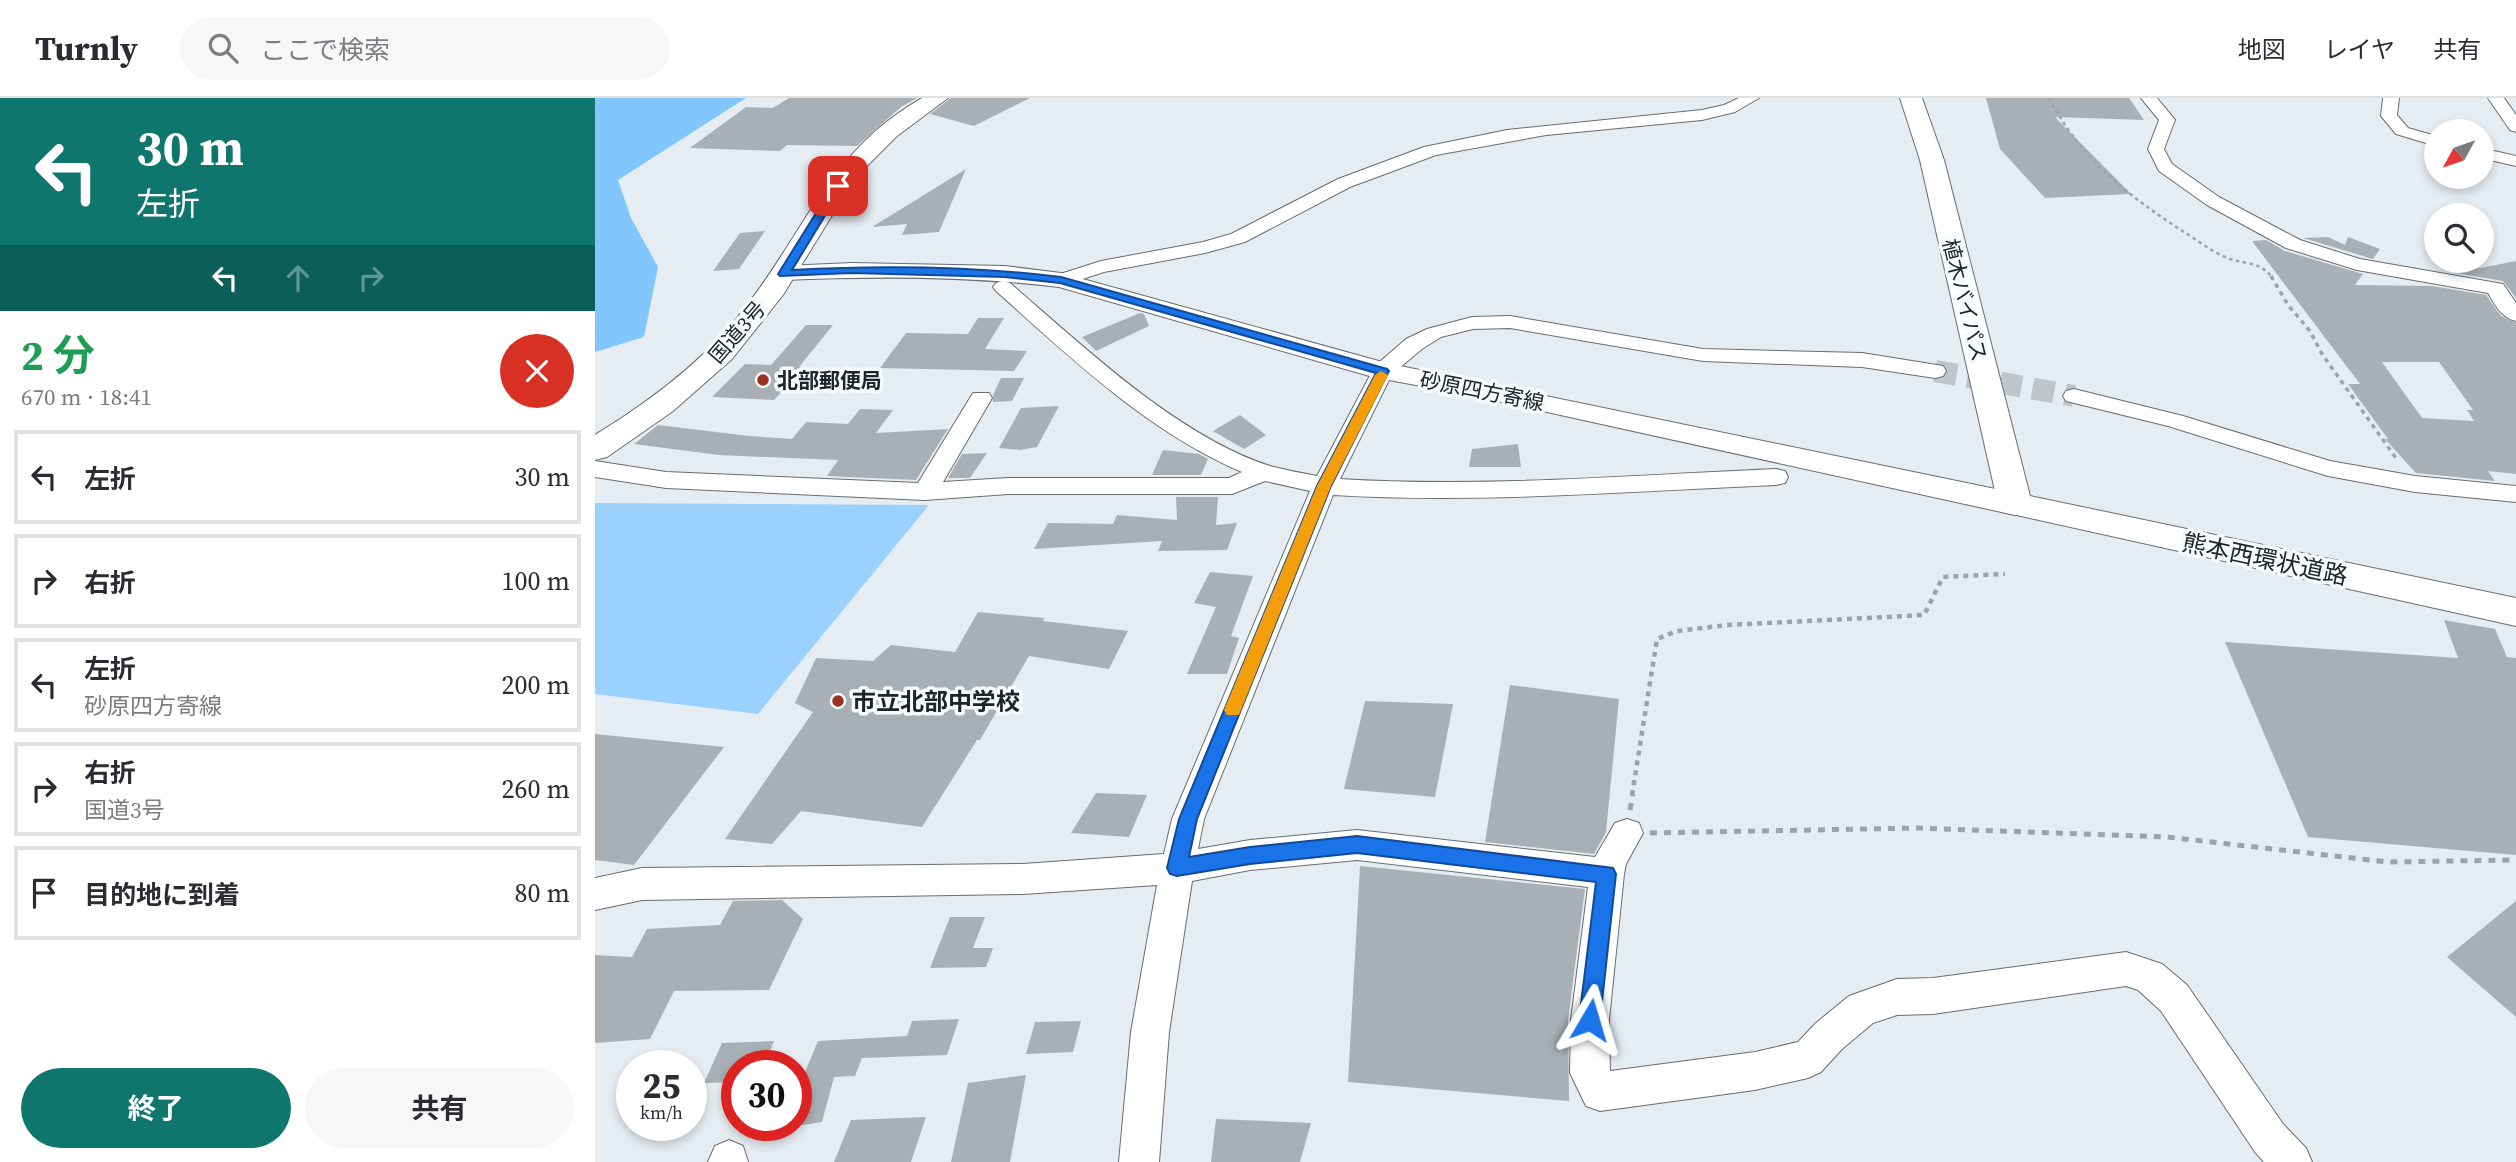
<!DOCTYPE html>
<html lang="ja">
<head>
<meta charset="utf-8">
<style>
	body { margin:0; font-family:"Source Serif 4","Noto Sans JP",serif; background:#f7f7f7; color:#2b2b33; height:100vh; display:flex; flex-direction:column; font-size:26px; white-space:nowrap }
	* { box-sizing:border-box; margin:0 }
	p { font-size:23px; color:#7c7c81 }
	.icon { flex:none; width:38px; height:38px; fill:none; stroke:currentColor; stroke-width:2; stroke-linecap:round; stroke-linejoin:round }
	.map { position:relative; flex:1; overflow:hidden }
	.panel { display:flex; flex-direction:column; background:#fff; width:595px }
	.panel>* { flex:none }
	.guide { background:#0f766e; color:#fff; overflow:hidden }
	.needle { width:46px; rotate:230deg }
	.fabs { position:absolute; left:1829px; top:21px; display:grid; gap:14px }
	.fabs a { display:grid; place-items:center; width:70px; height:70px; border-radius:50%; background:#fff; box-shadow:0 4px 10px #0003; font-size:35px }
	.speed { position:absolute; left:21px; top:952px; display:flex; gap:14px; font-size:35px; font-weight:700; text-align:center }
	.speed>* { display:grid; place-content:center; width:91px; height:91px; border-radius:50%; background:#fff; box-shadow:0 4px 10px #0003; line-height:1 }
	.speed small { font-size:18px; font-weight:400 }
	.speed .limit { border:10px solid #d22; background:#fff; color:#111 }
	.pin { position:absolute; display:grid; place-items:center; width:60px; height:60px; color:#fff; margin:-30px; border-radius:14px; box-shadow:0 4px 10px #0006 }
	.me { position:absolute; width:77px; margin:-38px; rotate:7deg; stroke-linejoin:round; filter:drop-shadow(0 0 5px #0008) }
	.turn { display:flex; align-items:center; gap:24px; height:147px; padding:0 21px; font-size:32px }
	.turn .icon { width:91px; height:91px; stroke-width:2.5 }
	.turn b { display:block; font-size:49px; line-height:60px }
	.lanes { display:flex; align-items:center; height:66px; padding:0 21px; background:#0003; justify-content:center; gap:35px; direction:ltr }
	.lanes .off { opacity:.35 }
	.round { display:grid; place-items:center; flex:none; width:74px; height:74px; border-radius:37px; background:#f7f7f7 }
	.headline { display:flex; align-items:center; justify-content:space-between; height:119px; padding:0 21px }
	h1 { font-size:42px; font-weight:700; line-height:52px; color:#1e9e55 }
	.cta { display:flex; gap:14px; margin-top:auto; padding:14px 21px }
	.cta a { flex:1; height:80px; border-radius:42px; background:#0f766e; color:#fff; font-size:28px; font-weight:700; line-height:80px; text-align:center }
	.cta a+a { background:#f7f7f7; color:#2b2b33 }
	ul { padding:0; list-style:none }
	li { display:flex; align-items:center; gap:21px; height:94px; margin:0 14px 10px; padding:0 7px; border:4px solid #e1e1e2; border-radius:0px }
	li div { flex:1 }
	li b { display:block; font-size:26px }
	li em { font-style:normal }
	header { display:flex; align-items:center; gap:42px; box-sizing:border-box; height:98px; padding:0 35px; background:#fff; border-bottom:2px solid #e1e1e2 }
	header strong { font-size:33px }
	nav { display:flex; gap:38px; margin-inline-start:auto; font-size:24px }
	.search { width:490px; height:63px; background:#f7f7f7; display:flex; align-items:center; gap:18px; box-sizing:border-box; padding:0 24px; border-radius:38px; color:#7c7c81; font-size:26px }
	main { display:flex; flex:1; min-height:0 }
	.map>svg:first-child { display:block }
</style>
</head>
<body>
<header>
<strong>Turnly</strong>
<div class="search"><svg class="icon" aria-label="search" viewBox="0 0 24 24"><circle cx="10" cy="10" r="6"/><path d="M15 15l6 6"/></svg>ここで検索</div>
<nav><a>地図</a><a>レイヤ</a><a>共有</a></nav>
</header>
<main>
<section class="panel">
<div class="guide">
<div class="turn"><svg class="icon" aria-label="left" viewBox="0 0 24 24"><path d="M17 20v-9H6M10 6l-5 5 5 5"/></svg><div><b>30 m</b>左折</div></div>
<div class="lanes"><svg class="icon" aria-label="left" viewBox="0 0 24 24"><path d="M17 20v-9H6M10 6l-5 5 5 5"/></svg><svg class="icon off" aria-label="ahead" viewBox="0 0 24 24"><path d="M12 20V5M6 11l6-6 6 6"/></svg><svg class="icon off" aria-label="right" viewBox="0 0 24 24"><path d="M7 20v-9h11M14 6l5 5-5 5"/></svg></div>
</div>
<div class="headline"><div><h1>2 分</h1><p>670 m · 18:41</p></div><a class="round" style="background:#d93025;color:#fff"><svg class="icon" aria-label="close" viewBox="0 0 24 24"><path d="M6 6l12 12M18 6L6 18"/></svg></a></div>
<ul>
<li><svg class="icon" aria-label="left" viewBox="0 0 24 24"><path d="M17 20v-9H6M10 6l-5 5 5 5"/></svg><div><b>左折</b></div><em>30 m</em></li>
<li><svg class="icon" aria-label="right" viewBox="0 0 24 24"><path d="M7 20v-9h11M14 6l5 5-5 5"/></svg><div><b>右折</b></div><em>100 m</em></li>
<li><svg class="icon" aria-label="left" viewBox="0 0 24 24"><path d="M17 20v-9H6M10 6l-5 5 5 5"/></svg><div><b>左折</b><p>砂原四方寄線</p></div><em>200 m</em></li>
<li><svg class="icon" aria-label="right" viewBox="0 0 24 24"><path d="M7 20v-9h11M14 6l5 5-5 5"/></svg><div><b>右折</b><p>国道3号</p></div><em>260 m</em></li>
<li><svg class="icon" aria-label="arrive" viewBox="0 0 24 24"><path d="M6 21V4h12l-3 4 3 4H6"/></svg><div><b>目的地に到着</b></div><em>80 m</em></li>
</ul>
<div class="cta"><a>終了</a><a>共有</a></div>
</section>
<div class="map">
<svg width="1921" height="1064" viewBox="0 0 1921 1064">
	<rect width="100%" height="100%" fill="#e6edf2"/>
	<polygon fill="#9bd1fd" points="0,405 334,407 163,616 0,596"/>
	<polygon fill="#81c6fd" points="0,0 151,0 23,82 36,120 63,169 49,239 0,254"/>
	<g fill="#a9b0b5" fill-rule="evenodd">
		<polygon points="194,0 322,0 306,9 262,48 192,47 185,53 95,50 151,9 178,10"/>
		<polygon points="356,0 435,0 379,28 335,16"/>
		<polygon points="1391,0 1534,0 1549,22 1460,19 1536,96 1450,100 1405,51"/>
		<polygon points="371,71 344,134 307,137 312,126 277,129"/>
		<polygon points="170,133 144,171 118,173 145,135"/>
		<polygon points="1733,139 1750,147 1753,139 1785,151 1778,161 1708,140"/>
		<path d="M1671 142 1690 153 1768 176 1760 187 1837 188 1891 197 1906 218 1921 225V376L1893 373 1900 383 1821 375 1790 341H1793L1753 286H1765L1657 143ZM1787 264H1844L1878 312H1872L1879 323 1827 320Z"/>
		<polygon points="1921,163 1921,200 1908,183 1860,175"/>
		<polygon points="545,215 549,216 554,228 501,253 487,239"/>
		<polygon points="383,220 409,220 390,251 432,253 419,273 285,270 311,235 373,236"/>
		<polygon points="211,227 238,227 204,269 210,269 179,302 117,299 150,266 176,267"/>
		<polygon points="406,280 429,280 417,303 398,304 398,297"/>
		<polygon points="464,308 442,349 425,352 404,350 426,310"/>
		<polygon points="265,311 298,312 281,335 353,331 321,382 232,378 243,362 124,357 39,346 63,327 154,338 197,341 211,324 253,326"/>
		<polygon points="645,317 671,337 649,351 618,333"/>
		<polygon points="923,346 926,369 874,369 877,351"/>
		<polygon points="568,352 604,356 613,361 606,377 557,377"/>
		<polygon points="392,355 375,380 353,380 367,356"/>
		<polygon points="581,399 623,399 621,427 642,425 632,452 563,453 567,443 439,451 453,425 518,426 522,417 582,422"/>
		<polygon points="615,474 658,478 636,538 644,540 632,576 592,576 621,509 599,505"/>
		<polygon points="383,514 449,520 448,523 533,533 514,571 434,558 385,642 382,642 327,729 206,713 177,746 130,741 218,614 200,605 221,560 278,563 296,547 360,554"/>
		<polygon points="1849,522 1900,531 1912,559 1921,560 1921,757 1713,739 1630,544 1863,560"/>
		<polygon points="915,587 1024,601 1011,734 999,756 890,744"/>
		<polygon points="770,603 858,606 840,699 749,691"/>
		<polygon points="0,636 129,649 39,767 0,762"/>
		<polygon points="501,695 552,697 534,739 476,735"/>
		<polygon points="765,768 990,791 973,922 974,1003 753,984"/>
		<polygon points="187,802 208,821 174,892 79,893 55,941 0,945 0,857 37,859 52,831 125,827 138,803"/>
		<polygon points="1921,803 1921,919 1852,859"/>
		<polygon points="355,819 390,819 378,850 398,850 391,869 335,870"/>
		<polygon points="364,921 352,957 267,960 260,978 239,979 227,1024 201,1028 201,986 205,986 223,943 312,938 317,923"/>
		<polygon points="486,923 478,954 431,956 440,924"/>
		<polygon points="179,943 169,968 142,968 142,984 109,985 127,945"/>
		<polygon points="431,977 415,1064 356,1064 373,985"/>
		<polygon points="331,1019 316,1064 239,1064 256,1022"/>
		<polygon points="621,1021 716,1025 705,1064 616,1064"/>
	</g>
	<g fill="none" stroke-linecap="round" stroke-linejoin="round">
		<polyline stroke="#bfc5c9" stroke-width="22" stroke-dasharray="22 11" stroke-linecap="butt" points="1340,273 1479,298"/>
		<g stroke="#676d72" stroke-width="2">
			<g id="minor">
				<polygon points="1144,0 1164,0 1140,14 1107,22 951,37 841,57 755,89 650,144 610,155 509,174 466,188 459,186 456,182 459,178 506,163 608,144 636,136 743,81 829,49 912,32 1107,12 1129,7"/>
				<path d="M1546 0H1562L1580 22 1569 51 1577 66 1624 99 1705 142 1765 161 1908 186 1921 205V223C1907 220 1900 207 1893 195L1762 172 1691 150 1612 107 1564 73 1553 51 1564 22Z"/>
				<polygon points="1788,0 1804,0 1802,17 1813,30 1841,38 1841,48 1801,36 1786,18"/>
				<polygon points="1893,0 1909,0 1921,17 1921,34 1915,32"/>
				<polygon points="1886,50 1921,58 1921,68 1886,60"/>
				<path d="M408 183 415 185C488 248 582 338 675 368 690 372 706 375 722 378L780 268 811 241 832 231 877 219 915 218 1108 251 1267 255 1348 268 1351 273 1348 278 1340 280 1267 269 1108 263 915 230 878 231 846 239 827 251 797 276 745 381C889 390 1036 377 1181 371L1190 373 1193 379 1190 385 1181 387C1034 393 885 406 738 397L609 721 603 751 655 742 762 732 1000 759 1020 725 1032 721 1044 725 1048 735 1031 766 1029 776 1014 922 1015 973 1160 954 1203 944 1221 925 1254 898 1302 881 1338 880 1531 854 1567 866 1592 887 1688 1026 1711 1050 1717 1064H1669L1660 1054 1566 913 1543 892 1531 888 1338 916 1302 917 1278 925 1247 951 1226 974 1213 980 1160 992 1005 1013 991 1008 975 975 976 922 993 789 762 762 655 772 597 783 574 934 564 1064H524L536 934 562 787 428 796 47 802 0 812V780L47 770 428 766 569 756 577 721 715 393 670 383 637 396H413L330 402 71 390 0 379V363L71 374 323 385 378 295H394L397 300 348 384 413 380H634L647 374C553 334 476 260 401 193L398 189 401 185Z"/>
				<polygon points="1479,291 1588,318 1735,363 1820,378 1921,388 1921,404 1820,394 1733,378 1573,328 1471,303 1468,298 1471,293"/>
				<polygon points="134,1042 148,1048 153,1064 113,1064 120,1048"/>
			</g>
		</g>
		<g stroke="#676d72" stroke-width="2">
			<path id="major" d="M257 165 410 168 466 175 791 265 1420 395 1431 399 1436 406 1431 413 1420 417 874 297 778 279 464 189C373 178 281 178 189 182L180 180 177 175 180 170 189 168Z"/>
		</g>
		<g stroke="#676d72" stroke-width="2">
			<g id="highway">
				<path d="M327 0H353L302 38 260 80 188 197 137 261 78 313 12 359 0 362V337C57 302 113 260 153 206 212 129 236 52 327 0Z"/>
				<polygon points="1305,0 1327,0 1349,62 1435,398 1921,500 1921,528 1408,414 1403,406 1325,62"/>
			</g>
		</g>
		<path stroke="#9da2a6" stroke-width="2.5" stroke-dasharray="3.5 3.5" stroke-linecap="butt" d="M1454 0C1486 61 1532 97 1589 134 1602 142 1616 153 1630 159 1647 167 1666 162 1677 180"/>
		<polyline stroke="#9da2a6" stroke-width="3.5" stroke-dasharray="4.5 4.5" stroke-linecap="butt" points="1676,178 1693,207 1715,233 1727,256 1803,363"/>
		<polyline stroke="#9da2a6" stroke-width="4.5" stroke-dasharray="5 5" stroke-linecap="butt" points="1037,697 1062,541 1082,533 1133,527 1329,517 1348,479 1410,476"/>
		<g stroke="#9da2a6" stroke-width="5" stroke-dasharray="7 7" stroke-linecap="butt">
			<polyline points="1035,712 1038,696"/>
			<polyline points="1055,735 1324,730 1572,739 1793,764 1921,762"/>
		</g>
		<use href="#minor" fill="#fff" fill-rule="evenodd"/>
		<use href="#major" fill="#fff" fill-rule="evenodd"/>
		<use href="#highway" fill="#fff" fill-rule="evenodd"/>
	</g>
	<path fill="#1a73e8" stroke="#114b97" stroke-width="2" d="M243 84 248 88 197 172C286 167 377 168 466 179L792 271 794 273 736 388 602 721 594 759 655 749 762 738 1018 770 1021 776 1005 922 1002 929 995 932 987 929 984 922 1001 784 762 755 655 766 582 778 575 776 572 770 584 721 722 388 781 275 465 185 410 179 257 175 185 178 183 176 238 88Z"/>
	<polygon fill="#f59e0b" points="786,273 793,277 736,388 646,612 644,617 632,617 629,612 722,388 780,277"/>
	<g fill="#9b321d" stroke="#f4fafe" stroke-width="2.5">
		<circle cx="168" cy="282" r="7"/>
		<circle cx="243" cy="603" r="7"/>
	</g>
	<g text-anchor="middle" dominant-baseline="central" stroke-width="7" stroke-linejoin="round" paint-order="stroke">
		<g font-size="21" fill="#212325" stroke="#f4fafe">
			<text transform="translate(1370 202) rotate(76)">植木バイパス</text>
			<text transform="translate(142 234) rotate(-49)">国道3号</text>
			<text transform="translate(887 293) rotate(11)">砂原四方寄線</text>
		</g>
		<g font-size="21" font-weight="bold" fill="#212325" stroke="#f4fafe" text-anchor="start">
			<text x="182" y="282">北部郵便局</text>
		</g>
		<g font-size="24" fill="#212325" stroke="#f4fafe">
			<text transform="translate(1670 461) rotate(12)">熊本西環状道路</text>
		</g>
		<g font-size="24" font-weight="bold" fill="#212325" stroke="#f4fafe" text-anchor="start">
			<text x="257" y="603">市立北部中学校</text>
		</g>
	</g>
</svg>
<div class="fabs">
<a><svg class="needle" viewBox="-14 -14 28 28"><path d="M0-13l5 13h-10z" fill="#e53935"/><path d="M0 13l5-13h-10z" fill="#7c7c81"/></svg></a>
<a><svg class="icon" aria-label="search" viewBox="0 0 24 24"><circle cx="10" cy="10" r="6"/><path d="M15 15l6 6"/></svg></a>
</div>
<div class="speed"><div>25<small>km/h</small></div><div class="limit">30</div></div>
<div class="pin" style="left:243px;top:88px;background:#d93025"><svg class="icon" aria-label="arrive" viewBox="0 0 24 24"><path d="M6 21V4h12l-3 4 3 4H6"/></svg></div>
<svg class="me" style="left:995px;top:922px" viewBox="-20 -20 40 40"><path d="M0-17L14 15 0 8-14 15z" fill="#1a73e8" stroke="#fff" stroke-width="4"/></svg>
</div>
</main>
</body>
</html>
